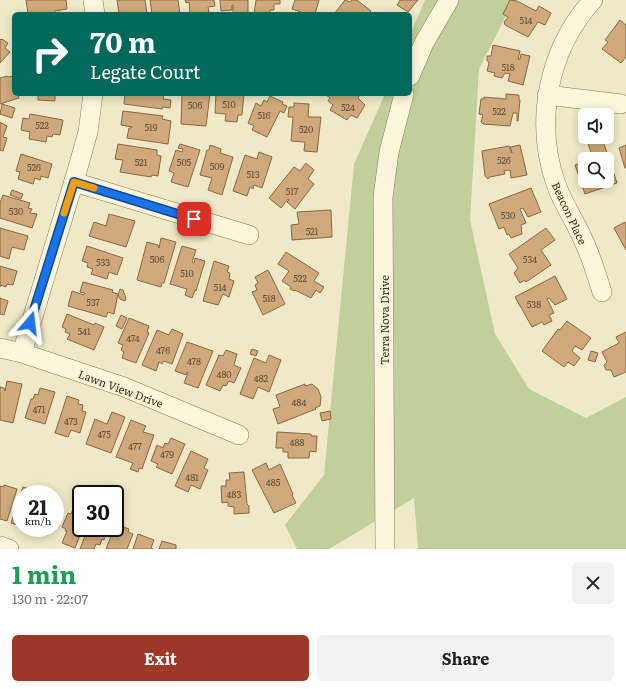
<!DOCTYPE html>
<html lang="en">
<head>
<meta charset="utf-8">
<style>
	body { margin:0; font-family:Literata,serif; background:#f2f2f2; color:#202124; height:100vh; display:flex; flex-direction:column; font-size:15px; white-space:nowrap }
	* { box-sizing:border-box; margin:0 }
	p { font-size:13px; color:#757577 }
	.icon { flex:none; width:22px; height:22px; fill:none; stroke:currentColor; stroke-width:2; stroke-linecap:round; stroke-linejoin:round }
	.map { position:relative; height:549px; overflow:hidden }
	.panel { display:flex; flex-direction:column; background:#fff; flex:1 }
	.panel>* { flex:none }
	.guide { position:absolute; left:12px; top:12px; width:400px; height:84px; border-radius:6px; box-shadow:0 2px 10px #0003; background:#00695c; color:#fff; overflow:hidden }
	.fabs { position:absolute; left:578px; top:108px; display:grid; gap:8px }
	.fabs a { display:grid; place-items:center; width:36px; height:36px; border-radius:6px; background:#fff; box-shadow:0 2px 10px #0003; font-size:20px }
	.speed { position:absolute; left:12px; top:485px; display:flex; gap:8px; font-size:20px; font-weight:700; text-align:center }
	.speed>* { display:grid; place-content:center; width:52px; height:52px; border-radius:50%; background:#fff; box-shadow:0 2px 10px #0003; line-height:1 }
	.speed small { font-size:10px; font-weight:400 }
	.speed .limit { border:2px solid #111; border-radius:6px; background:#fff; color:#111 }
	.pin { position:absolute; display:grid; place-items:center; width:34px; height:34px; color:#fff; margin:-17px; border-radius:8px; box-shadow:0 2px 6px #0006 }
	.me { position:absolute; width:44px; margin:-22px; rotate:17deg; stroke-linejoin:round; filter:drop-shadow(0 0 3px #0008) }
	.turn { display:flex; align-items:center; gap:14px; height:84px; padding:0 12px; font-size:18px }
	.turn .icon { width:52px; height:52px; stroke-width:2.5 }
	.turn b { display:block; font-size:28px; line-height:34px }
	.round { display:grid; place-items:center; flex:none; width:42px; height:42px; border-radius:6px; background:#f2f2f2 }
	.headline { display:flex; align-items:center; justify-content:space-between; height:68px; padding:0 12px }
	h1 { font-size:24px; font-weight:700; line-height:30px; color:#1e9e55 }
	.primary-button { display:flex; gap:8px; margin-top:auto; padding:8px 12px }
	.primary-button a { flex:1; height:46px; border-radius:6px; background:#9d3829; color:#fff; font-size:16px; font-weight:700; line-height:46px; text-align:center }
	.primary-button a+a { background:#f2f2f2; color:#202124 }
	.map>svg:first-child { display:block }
</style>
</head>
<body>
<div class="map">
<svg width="626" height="549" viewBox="0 0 626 549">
	<rect width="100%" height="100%" fill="#f0e9c7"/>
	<polygon fill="#c1cf9a" points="425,0 514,0 479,69 470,220 495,334 529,389 586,418 626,397 626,549 418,549 414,498 329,549 297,549 285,525 324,475 354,164 385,94 410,94 410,35"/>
	<g fill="#cfa97c" stroke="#8c6940">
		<polygon points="26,0 66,0 67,9 55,11 55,13 60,12 60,14 28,14"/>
		<polygon points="117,0 145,0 147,14 119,14"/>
		<polygon points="150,0 178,0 180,14 152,14"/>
		<polygon points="185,0 214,0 215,6 208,7 209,13 190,14 189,2 186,3"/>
		<polygon points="220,0 248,0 248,14 233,14 233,5 232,5 232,10 221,11"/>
		<polygon points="256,0 280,0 280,4 274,4 274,10 270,10 270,14 254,14"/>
		<polygon points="295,0 319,0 315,14 300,14 301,12 292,9"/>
		<polygon points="345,0 350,2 352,0 357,0 371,11 368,14 334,14"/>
		<polygon points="400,0 418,0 408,12 397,5"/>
		<polygon points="510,0 517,1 536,11 539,6 551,13 545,25 538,22 528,37 505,25 504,22 508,17 503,14"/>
		<polygon points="620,20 626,25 626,57 621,63 602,49 608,42 605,40"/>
		<polygon points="0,39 1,40 2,39 8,43 5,48 10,52 0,63"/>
		<polygon points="493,45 520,51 518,59 520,59 521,54 530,56 523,85 508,81 510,74 505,73 502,78 494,76 495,73 487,71 489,63 487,60 487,56 491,56"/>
		<polygon points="7,76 8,77 13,76 14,94 18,94 19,98 0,104 0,78"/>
		<polygon points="38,94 60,94 55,95 55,101 38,100"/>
		<polygon points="125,94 164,94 163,99 171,100 170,108 163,107 162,109 124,104"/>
		<polygon points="182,94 210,94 206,126 181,124"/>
		<polygon points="216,94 244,94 242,115 238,115 237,122 225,121 226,114 215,113"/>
		<polygon points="325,94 360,94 358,98 365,105 357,118 351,115 347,120 330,110 333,105 328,101 330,98"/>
		<polygon points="506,94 519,95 519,100 520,100 518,121 517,121 517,113 513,113 510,126 483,124 481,122 483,115 479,114 481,99 484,99 484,97 506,99"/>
		<polygon points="270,96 283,102 282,104 287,106 284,113 280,111 267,137 252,130 254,126 248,123 256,103 261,106 264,100 267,102"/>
		<polygon points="294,103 309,104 308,117 321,117 317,152 304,151 305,142 291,141 293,117 288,117 289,107 294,107"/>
		<polygon points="2,104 15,108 12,118 0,114"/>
		<polygon points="123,111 163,116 162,119 171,121 168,144 127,138 129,128 131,128 132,127 121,125"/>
		<polygon points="30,114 63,120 60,135 53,134 52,137 47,136 46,142 29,139 30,132 21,130 23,118 29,119"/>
		<polygon points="0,122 7,126 3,137 7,138 3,151 0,150"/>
		<polygon points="602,138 617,183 585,194 575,165 585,161 585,181 607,181 607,159 591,159 593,159 588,143"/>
		<polygon points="118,144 157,150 157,155 161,156 158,176 152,175 151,177 120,172 123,160 115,159"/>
		<polygon points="180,144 200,150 188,187 171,182 174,173 169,171 176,150 182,152 183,149 178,148"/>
		<polygon points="210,145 221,149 220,153 233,157 222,195 208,190 212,178 200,175 207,150 209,150"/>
		<polygon points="520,145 527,175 511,178 510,170 504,171 505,174 490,177 488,179 485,176 482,151 509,146 512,153 510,147"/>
		<polygon points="626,145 626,168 625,168 619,148"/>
		<polygon points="259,152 272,157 262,188 254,185 253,189 250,187 247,196 233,191 245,155 257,159"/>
		<polygon points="21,154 52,164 48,178 41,176 40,180 35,178 33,184 18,179 20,172 16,171"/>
		<polygon points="306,163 314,170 308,179 314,184 295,209 287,202 289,200 288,199 281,208 269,198 294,167 300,171"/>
		<polygon points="531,188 541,212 528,217 523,208 520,209 526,223 521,225 522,234 511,238 509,234 507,235 504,227 499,229 489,204"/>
		<polygon points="12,190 23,194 21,199 10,195"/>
		<polygon points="3,195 30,203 28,208 32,209 30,213 37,214 32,228 0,218 0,203"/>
		<polygon points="331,210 332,237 292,240 291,225 299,224 297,212"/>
		<polygon points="109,214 135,221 126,247 89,236 94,222 106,226"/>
		<polygon points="625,222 626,224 626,250 614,228"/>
		<polygon points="0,228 28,236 24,250 12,247 9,259 0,256"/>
		<polygon points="546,228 555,240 541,250 551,265 526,282 525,280 520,283 514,273 518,268 509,254"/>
		<polygon points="161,238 176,242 164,283 162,283 161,287 137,280 147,242 158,245 159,248"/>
		<polygon points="87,246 123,258 117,275 109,272 107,279 91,274 93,269 87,267 88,263 82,261"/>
		<polygon points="182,246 196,250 192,262 194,263 195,258 205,261 196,291 195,290 192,298 185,295 187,289 170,284"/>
		<polygon points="286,252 319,273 314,281 324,287 320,293 316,290 311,298 295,290 294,291 290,289 291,287 282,281 289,271 278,264"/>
		<polygon points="214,261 229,266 227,272 230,273 229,279 234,281 229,297 223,294 218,305 203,301"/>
		<polygon points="0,266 17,271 13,285 7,284 6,287 0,285 0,287"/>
		<polygon points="268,270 285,304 263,315 252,292 257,290 255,285 258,283 255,277"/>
		<polygon points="555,276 567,299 555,305 549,298 547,299 554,313 549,315 552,321 544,325 542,322 532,327 515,297"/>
		<polygon points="83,282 113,290 112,292 118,294 114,314 108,312 106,317 68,306 72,291 84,295 85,293 80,292"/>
		<polygon points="120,289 123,290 126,298 125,301 120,299 118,295"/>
		<polygon points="0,298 8,301 4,315 0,314"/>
		<polygon points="67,314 94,325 95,323 104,327 94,350 67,339 70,334 65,332 66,329 62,327"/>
		<polygon points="121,315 127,318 122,329 116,326"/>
		<polygon points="129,318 149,326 147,332 149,333 136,363 122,358 124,352 121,350 123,345 118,343"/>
		<polygon points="567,321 591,338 582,350 575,346 572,351 580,358 574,366 568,362 564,367 542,351 558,329 560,330"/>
		<polygon points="172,329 183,334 172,364 164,361 162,364 159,362 156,371 142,365 157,330 169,335"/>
		<polygon points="626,332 626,372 614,377 611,370 606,370 604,365 607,362 602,352 619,343 616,337"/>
		<polygon points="187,342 213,351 198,388 184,383 188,373 187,372 186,375 175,371"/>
		<polygon points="252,349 258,351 256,356 250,354"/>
		<polygon points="226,350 237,354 234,365 241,368 234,383 229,381 226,386 223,385 220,391 206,385 219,355 223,356"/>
		<polygon points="591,351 598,353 595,362 588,360"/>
		<polygon points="269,355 281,360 269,392 258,387 253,399 240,394 254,358 266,363"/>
		<polygon points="7,381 22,384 13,423 0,420 0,387 4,388 5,391"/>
		<polygon points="305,384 305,386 312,384 318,389 321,397 320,406 315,408 316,409 278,424 273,409 280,407 276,395"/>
		<polygon points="40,388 55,392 45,424 25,418 31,399 33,399 35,394 38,395"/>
		<polygon points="67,396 79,400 78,404 83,405 82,411 86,412 80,433 71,430 68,437 55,433"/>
		<polygon points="330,411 331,419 322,421 320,413"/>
		<polygon points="112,412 125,417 111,453 86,444 95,419 107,424"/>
		<polygon points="131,420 146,426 143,432 154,435 142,469 139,468 138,472 130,469 133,463 116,457"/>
		<polygon points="277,432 311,434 311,436 317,436 316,452 310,451 309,458 288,458 288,452 283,452 283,448 276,448"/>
		<polygon points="171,438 185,444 172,474 156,467 158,464 151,461 157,445 163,448 165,443 168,444"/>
		<polygon points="191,451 208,459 204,468 208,470 200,489 191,485 188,492 175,486"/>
		<polygon points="266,463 269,470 280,464 293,494 292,495 296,503 274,513 252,470"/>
		<polygon points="244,472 247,504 249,506 249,513 234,514 234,507 228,506 228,502 222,503 221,486 226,486 226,480 230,480 229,473"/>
		<polygon points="4,485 17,489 7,521 0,519 0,486 3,487"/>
		<polygon points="23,487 38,491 37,494 21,494 21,526 11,523"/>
		<polygon points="77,499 81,501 81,528 83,528 75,548 62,543 67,531 65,531 66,529 62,527 68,513 71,514"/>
		<polygon points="55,502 62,504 59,512 62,513 57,527 55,526"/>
		<polygon points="116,524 129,529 128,532 133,534 127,549 106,549"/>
		<polygon points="36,528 50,528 48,535 35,530"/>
		<polygon points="88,528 106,528 105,531 107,532 104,540 102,539 100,545 96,544 94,549 80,549"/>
		<polygon points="138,534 154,540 151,548 153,549 133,549"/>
		<polygon points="162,541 176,545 176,549 159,549"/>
	</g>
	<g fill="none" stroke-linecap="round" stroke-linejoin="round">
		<g stroke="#8c7c5b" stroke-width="20">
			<g id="minor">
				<polyline points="93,0 95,14"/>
				<path d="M593 0C548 49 534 122 556 184 563 205 577 223 585 244 592 259 597 276 602 292"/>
				<polyline points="410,76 424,43 449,0"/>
				<polyline points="547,95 621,104"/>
				<polyline points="74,182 249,235"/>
				<polyline points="0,348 22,353 124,387 239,435"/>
				<polyline points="22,353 77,171 88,132 93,94"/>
				<polyline points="0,546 9,549"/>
				<polyline points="385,549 383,197 389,152 404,94"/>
			</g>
		</g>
		<use href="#minor" stroke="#faf5db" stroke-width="19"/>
	</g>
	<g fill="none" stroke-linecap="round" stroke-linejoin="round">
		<g stroke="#114b97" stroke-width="10">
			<polyline id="route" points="30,323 74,182 194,219"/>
		</g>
		<use href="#route" stroke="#1a73e8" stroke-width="7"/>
		<polyline stroke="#f59e0b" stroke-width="7" points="64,213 74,182 94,188"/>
	</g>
	<g text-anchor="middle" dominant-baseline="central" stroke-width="4" stroke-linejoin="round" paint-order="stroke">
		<g font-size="9" fill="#614f36">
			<text x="526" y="20">514</text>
			<text x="508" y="67">518</text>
			<text x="229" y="104">510</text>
			<text x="195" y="105">506</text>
			<text x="348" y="107">524</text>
			<text x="499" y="111">522</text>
			<text x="264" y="115">516</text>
			<text x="42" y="125">522</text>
			<text x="151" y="127">519</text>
			<text x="306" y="129">520</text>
			<text x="504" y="160">526</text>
			<text x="141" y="162">521</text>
			<text x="184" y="162">505</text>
			<text x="217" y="166">509</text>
			<text x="34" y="167">526</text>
			<text x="253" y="174">513</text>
			<text x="292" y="191">517</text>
			<text x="16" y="211">530</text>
			<text x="508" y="215">530</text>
			<text x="312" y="231">521</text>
			<text x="157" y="259">506</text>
			<text x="530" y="259">534</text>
			<text x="103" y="262">533</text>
			<text x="187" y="273">510</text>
			<text x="300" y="278">522</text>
			<text x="220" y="287">514</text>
			<text x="269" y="298">518</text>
			<text x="93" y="302">537</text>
			<text x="534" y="304">538</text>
			<text x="84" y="331">541</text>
			<text x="133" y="338">474</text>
			<text x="163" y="350">476</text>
			<text x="194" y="361">478</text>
			<text x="224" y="374">480</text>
			<text x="261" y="378">482</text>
			<text x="299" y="402">484</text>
			<text x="39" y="409">471</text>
			<text x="71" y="421">473</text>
			<text x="104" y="434">475</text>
			<text x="297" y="442">488</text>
			<text x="135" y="446">477</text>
			<text x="167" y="454">479</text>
			<text x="192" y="477">481</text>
			<text x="273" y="482">485</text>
			<text x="234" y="494">483</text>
		</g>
		<g font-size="11" fill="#3c311f" stroke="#f7f2d7">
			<text transform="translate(570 213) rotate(65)">Beacon Place</text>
			<text transform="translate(384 320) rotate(-90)">Terra Nova Drive</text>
			<text transform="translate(121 388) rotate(20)">Lawn View Drive</text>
		</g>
	</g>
</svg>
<div class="fabs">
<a><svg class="icon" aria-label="sound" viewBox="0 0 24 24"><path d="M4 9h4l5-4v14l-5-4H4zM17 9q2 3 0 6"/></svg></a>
<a><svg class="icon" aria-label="search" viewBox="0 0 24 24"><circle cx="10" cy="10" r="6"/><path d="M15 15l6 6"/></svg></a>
</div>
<div class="speed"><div>21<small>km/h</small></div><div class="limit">30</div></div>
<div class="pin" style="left:194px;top:219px;background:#d93025"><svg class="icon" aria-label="arrive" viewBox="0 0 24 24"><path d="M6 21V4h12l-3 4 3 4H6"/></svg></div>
<svg class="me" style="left:30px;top:323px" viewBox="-20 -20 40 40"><path d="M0-17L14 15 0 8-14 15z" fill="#1a73e8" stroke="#fff" stroke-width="4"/></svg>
<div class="guide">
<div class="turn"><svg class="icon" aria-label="right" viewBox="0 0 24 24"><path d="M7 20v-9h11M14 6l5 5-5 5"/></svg><div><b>70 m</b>Legate Court</div></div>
</div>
</div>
<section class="panel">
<div class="headline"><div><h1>1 min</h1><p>130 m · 22:07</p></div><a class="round"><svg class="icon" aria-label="close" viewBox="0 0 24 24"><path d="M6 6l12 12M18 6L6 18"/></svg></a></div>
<div class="primary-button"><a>Exit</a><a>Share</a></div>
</section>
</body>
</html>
